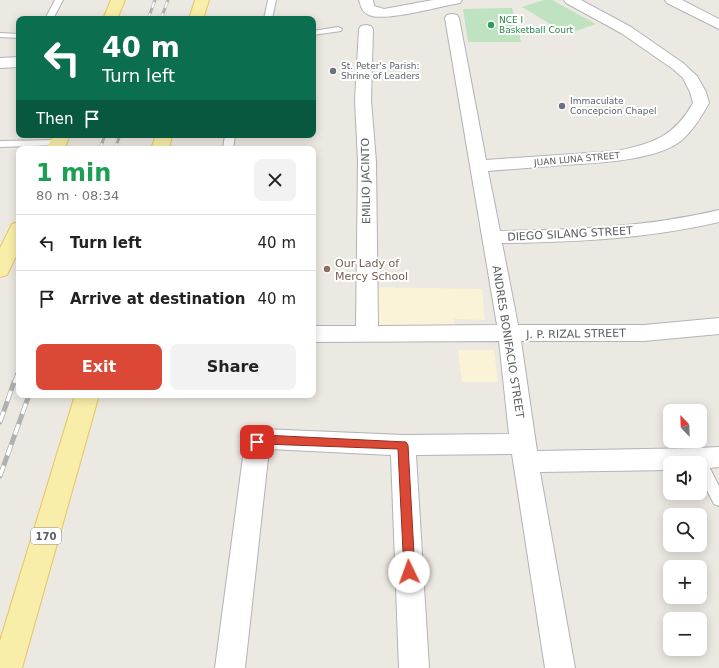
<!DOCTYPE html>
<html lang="en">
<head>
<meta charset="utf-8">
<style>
	body { margin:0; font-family:"DejaVu Sans",sans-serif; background:#f2f2f2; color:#222; height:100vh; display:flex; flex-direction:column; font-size:15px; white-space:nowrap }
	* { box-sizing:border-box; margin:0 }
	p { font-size:13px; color:#767676 }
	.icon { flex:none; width:22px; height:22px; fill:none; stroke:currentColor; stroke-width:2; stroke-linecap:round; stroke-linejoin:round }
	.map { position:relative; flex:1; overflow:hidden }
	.sheet { position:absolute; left:16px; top:146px; width:300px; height:252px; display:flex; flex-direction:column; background:#fff; border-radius:8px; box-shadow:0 2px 10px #0003 }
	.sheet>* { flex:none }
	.guide { position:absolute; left:16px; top:16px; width:300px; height:122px; border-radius:8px; box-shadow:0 2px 10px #0003; background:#0b6e4f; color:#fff; overflow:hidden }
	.needle { width:26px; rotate:337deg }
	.tools { position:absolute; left:663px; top:404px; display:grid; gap:8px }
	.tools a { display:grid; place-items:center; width:44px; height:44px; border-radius:8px; background:#fff; box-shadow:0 2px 10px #0003; font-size:20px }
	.pin { position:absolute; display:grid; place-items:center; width:34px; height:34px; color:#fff; margin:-17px; border-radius:8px; box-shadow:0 2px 6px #0006 }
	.me { position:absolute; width:44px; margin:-22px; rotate:357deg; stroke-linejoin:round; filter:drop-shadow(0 0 3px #0008) }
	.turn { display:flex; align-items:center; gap:14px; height:84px; padding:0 20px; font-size:18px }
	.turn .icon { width:52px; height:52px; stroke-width:2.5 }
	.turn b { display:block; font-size:28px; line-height:34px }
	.then { display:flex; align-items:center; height:38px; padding:0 20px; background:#0003; gap:8px; font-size:15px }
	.round { display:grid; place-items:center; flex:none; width:42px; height:42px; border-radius:8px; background:#f2f2f2 }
	.summary { display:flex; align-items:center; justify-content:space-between; height:68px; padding:0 20px }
	h1 { font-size:24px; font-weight:800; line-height:30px; color:#1e9e55 }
	.action { display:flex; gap:8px; margin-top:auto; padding:8px 20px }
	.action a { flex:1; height:46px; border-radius:8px; background:#dc4836; color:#fff; font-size:16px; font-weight:800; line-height:46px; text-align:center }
	.action a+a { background:#f2f2f2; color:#222 }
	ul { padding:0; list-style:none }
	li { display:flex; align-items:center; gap:12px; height:56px; padding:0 20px; border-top:1px solid #e0e0e0 }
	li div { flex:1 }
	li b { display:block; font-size:15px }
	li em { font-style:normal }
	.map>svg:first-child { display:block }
</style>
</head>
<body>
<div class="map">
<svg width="719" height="668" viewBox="0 0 719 668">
	<rect width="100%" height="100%" fill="#ebe9e1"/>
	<g fill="#fbf3d7">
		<polygon points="372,287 482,289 485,320 454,319 454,327 371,325"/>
		<polygon points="458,350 494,350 498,382 462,382"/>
	</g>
	<g fill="#bfe2c0">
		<polygon points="544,0 552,0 596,24 567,34 522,7"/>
		<polygon points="512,8 521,42 468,42 463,9"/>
	</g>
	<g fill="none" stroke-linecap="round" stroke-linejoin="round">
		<g stroke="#b2b3b8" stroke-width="2">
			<g id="lane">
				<polygon points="55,0 63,0 53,19 45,19"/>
				<polygon points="268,0 276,0 272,19 264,19"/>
				<polygon points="338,27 342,29 341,31 313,35 313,31"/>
				<polygon points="0,33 19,34 19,38 0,37"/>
				<polygon points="225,135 235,135 233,149 223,149"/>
				<polygon points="58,140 63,143 61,145 0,147 0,141"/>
				<polygon points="698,453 703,455 719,486 719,506 714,504 700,477 700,463 693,463 691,459 693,455"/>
			</g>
		</g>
		<g stroke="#b2b3b8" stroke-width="2">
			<g id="street">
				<path d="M359 0H373L374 6 384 9 433 0H462L460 3 455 4C437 7 384 22 369 15 362 12 361 7 359 0Z"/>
				<path d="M564 0H581L631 27 683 63 697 76 706 92 709 103C702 116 693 130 682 140 657 161 596 163 564 165 539 167 514 169 488 171L500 231C574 230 647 227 719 210V222C647 239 576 242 502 243L518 325H644L719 318V334L644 341H521L537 451 698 448 719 447V467L700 469V463H670V470L540 472 575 668H545L512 454 416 455 429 668H399L391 455 269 449 245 668H215L245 442 248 435 263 429 403 435 509 434 499 341 313 342V326H356L358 162 355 100 359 29 361 26 366 25 371 26 373 29 371 100 376 162 378 326 497 325 445 18 447 15 452 14 457 15 459 18 486 160 617 151C653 143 674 137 693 103L690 92 683 78 673 69 621 33 566 3Z"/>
				<polygon points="665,0 682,0 719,19 719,29 667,3"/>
				<polygon points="19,57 19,67 0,68 0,58"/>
			</g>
		</g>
		<g stroke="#e7c55f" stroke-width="2">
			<g id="primary">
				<polygon points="111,0 125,0 117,19 103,19"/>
				<polygon points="195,0 209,0 203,19 189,19"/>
				<polygon points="54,135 70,135 64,149 46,149"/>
				<polygon points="156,135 172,135 169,149 151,149"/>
				<polygon points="19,222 19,250 7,275 0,277 0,248 12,224"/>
				<polygon points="75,395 99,395 22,668 0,668 0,641"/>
			</g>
		</g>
		<use href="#lane" fill="#fff" fill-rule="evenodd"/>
		<use href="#street" fill="#fff" fill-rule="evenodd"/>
		<use href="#primary" fill="#f9eea9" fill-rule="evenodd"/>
		<g stroke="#b0b1b1" stroke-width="3">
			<g id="rail-far2">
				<polyline points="148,19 155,0"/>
				<polyline points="161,19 168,0"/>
				<polyline points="100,149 105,135"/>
				<polyline points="115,149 120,135"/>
			</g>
		</g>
		<g stroke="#b0b1b1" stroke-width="4.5">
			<polyline id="rail-far1" points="14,383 19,370"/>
		</g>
		<g stroke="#b0b1b1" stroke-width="5">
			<g id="rail">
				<polyline points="0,422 14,382"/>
				<polyline points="0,476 29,395"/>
			</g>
		</g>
		<use href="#rail-far2" stroke="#fff" stroke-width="2" stroke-dasharray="6" stroke-linecap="butt"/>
		<use href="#rail-far1" stroke="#fff" stroke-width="3" stroke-dasharray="8" stroke-linecap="butt"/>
		<use href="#rail" stroke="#fff" stroke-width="3.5" stroke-dasharray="11" stroke-linecap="butt"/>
	</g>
	<polygon fill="#dc4836" stroke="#8f2f23" points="263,435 406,442 408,445 415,572 414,576 409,578 405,576 404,572 398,449 264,444 257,447 254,445 252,442 254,439"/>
	<circle fill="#2e9e5b" stroke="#fff" stroke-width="1.5" cx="491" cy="25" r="4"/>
	<g fill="#6b7280" stroke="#fff" stroke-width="1.5">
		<circle cx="333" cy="71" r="4"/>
		<circle cx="562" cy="106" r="4"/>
	</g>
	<circle fill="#8d6e63" stroke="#fff" stroke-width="1.5" cx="327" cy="269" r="4"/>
	<g text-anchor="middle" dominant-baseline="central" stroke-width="4" stroke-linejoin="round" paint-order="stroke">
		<g font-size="9" fill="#27864d" stroke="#fff" text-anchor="start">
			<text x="499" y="20">NCE I<tspan x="499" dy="10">Basketball Court</tspan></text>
		</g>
		<g font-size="9" fill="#5b616d" stroke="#fff" text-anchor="start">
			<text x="341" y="66">St. Peter's Parish:<tspan x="341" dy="10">Shrine of Leaders</tspan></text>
			<text x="570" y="101">Immaculate<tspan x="570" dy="10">Concepcion Chapel</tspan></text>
		</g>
		<g font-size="9" fill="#5a5d61" stroke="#fff">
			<text transform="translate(577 159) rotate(-5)">JUAN LUNA STREET</text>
		</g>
		<rect fill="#fff" stroke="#8c8e90" stroke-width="1" x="31" y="528" width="30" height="16" rx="3"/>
		<g font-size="10" font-weight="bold" fill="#5a5d61">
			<text x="46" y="536">170</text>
		</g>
		<g font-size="11" fill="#5a5d61" stroke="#fff">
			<text transform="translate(366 181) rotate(-91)">EMILIO JACINTO</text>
			<text transform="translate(570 234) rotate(-3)">DIEGO SILANG STREET</text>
			<text transform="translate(576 334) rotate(-1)">J. P. RIZAL STREET</text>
			<text transform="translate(508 342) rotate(81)">ANDRES BONIFACIO STREET</text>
		</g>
		<g font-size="11" fill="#785e54" stroke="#fff" text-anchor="start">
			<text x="335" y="263">Our Lady of<tspan x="335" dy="13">Mercy School</tspan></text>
		</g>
	</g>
</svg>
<div class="tools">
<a><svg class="needle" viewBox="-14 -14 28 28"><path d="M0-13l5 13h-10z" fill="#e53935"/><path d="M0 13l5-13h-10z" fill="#767676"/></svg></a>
<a><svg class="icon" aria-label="sound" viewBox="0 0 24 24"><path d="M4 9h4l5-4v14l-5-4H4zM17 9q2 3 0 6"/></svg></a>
<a><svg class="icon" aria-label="search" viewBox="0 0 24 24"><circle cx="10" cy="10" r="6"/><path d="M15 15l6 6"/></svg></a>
<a>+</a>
<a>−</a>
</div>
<div class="pin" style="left:257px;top:442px;background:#d93025"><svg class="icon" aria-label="arrive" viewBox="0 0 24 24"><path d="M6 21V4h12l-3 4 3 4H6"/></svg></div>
<svg class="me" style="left:409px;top:572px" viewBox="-20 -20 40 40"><circle r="19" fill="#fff"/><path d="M0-13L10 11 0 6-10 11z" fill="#dc4836"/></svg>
<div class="guide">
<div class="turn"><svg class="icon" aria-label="left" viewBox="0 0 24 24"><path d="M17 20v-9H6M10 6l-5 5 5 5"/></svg><div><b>40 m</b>Turn left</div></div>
<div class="then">Then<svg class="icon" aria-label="arrive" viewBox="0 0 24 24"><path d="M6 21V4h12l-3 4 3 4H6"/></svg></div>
</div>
<section class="sheet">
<div class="summary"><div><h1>1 min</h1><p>80 m · 08:34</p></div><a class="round"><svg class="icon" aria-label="close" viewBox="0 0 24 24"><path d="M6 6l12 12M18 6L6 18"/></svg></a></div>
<ul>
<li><svg class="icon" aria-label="left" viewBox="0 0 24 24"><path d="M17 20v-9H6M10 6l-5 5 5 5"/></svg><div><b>Turn left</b></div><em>40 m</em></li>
<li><svg class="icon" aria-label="arrive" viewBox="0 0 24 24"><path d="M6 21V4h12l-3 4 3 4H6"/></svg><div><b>Arrive at destination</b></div><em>40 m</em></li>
</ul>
<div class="action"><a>Exit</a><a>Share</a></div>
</section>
</div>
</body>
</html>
